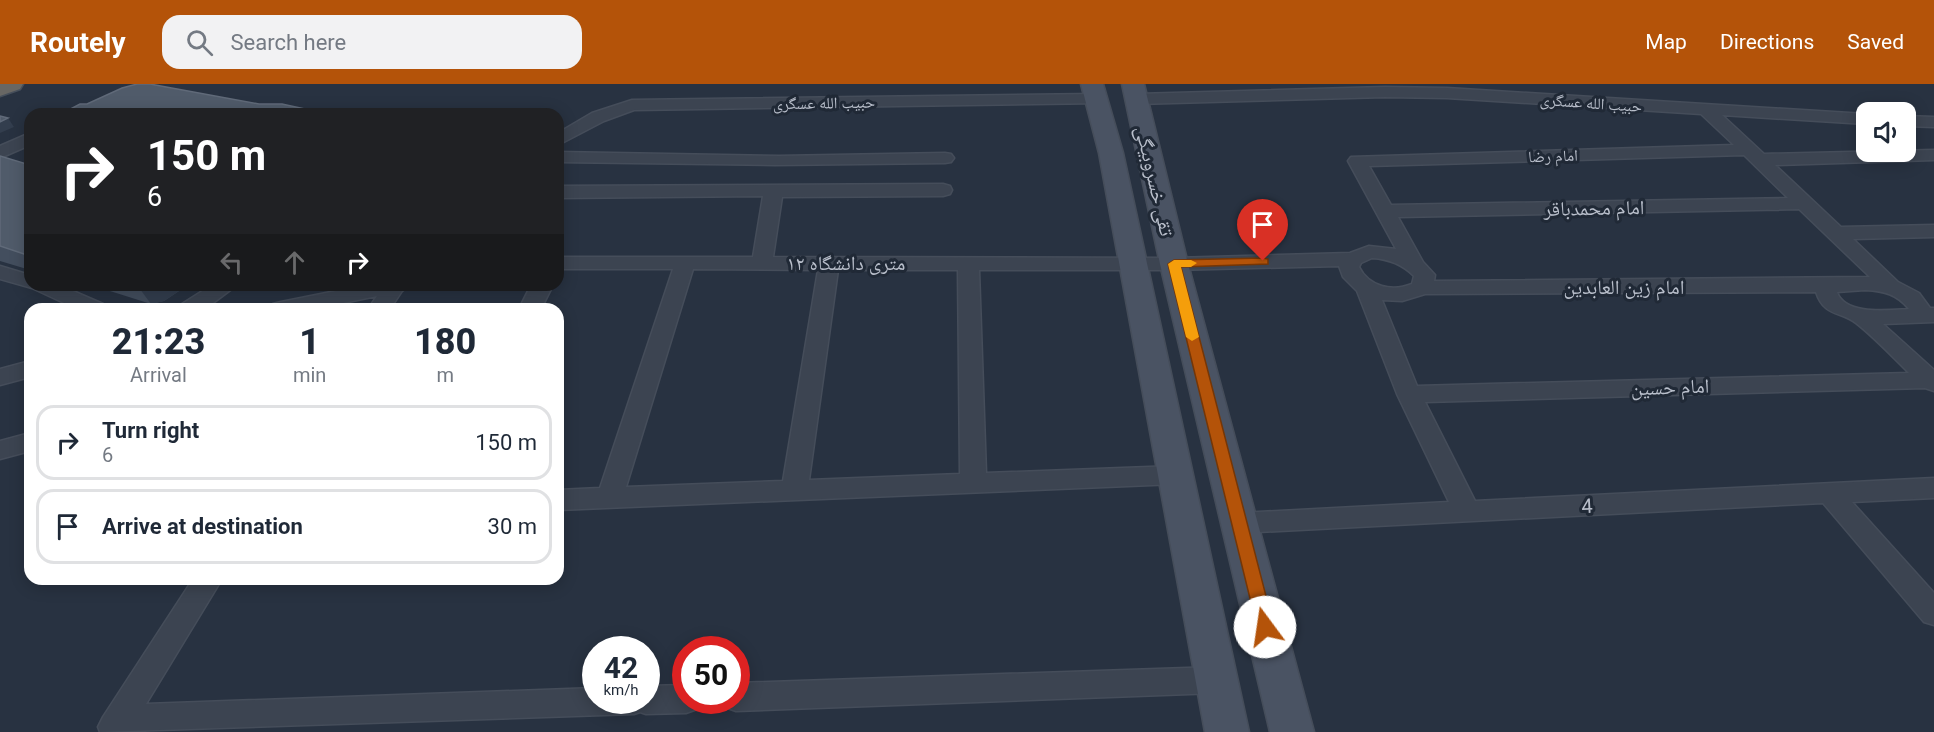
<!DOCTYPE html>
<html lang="en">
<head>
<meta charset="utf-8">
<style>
	body { margin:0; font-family:Roboto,"Noto Naskh Arabic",sans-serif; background:#f2f2f3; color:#1f2937; height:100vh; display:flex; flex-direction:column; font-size:22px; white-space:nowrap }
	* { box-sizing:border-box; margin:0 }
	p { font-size:20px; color:#747a83 }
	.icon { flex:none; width:33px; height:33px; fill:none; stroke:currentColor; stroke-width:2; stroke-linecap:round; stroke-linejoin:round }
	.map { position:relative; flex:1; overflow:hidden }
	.sheet { position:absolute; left:24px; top:219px; width:540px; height:282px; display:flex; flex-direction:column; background:#fff; border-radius:18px; box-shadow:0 3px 15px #0003 }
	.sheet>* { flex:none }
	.banner { position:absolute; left:24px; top:24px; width:540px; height:183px; border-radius:18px; box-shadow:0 3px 15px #0003; background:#202124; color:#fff; overflow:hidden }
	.buttons { position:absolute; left:1856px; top:18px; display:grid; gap:12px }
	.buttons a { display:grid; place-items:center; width:60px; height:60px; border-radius:12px; background:#fff; box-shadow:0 3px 15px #0003; font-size:30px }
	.speed { position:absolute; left:582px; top:552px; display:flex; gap:12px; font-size:30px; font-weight:700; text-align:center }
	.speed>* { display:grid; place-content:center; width:78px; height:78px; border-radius:50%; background:#fff; box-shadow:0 3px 15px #0003; line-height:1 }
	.speed small { font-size:15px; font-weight:400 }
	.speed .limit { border:9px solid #d22; background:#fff; color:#111 }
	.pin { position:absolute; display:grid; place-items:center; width:51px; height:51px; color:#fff; margin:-62px -26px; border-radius:50% 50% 50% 0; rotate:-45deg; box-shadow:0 0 6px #0007 }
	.pin .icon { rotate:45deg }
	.me { position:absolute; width:66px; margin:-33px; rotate:346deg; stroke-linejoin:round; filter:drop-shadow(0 0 4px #0008) }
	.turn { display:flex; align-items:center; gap:21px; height:126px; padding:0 24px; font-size:27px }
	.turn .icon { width:78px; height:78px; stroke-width:2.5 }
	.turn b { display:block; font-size:42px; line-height:51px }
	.lanes { display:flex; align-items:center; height:57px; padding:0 24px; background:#0003; justify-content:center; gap:30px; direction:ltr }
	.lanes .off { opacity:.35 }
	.eta { display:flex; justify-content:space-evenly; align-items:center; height:102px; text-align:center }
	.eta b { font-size:36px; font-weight:800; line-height:42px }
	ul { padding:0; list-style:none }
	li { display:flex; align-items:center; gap:18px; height:75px; margin:0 12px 9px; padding:0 12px; border:3px solid #e0e1e3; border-radius:18px }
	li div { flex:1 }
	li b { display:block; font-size:22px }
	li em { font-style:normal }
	header { display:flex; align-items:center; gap:36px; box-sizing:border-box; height:84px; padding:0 30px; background:#b45309; color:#fff }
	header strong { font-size:28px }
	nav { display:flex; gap:33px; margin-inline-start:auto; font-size:21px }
	.search { width:420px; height:54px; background:#f2f2f3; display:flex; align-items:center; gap:15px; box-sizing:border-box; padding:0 21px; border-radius:18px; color:#747a83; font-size:22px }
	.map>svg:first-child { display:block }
</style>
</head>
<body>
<header>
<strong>Routely</strong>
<div class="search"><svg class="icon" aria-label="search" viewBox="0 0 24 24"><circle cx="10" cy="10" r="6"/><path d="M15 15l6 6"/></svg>Search here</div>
<nav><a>Map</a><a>Directions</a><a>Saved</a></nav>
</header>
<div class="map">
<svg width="1934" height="648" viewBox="0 0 1934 648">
	<rect width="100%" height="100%" fill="#283241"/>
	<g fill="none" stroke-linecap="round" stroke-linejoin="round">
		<g stroke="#454d5a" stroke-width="3">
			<g id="minor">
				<path d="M1385 3 1447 4 1866 30V40L1722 31 1764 70 1934 66V76L1775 81 1841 143 1934 141V153L1853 155 1898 198 1919 209 1930 224H1934V238L1883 240 1934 286V307L1925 304 1425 318 1475 417 1934 394V414L1852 418 1934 509V541L1924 538 1823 419 1240 449 1231 446 1227 439 1231 432 1240 429 1449 418 1397 310 1357 207 1343 193 1339 182 1174 186H979L986 389 1176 382 1185 384 1189 391 1185 398 1176 400 558 426V406L600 404 673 185H558V173H753L763 112 558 114V102L943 100 950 102 952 106 950 110 943 112 782 113 773 173 1174 174 1350 169 1369 162 1396 165 1348 77 1351 73 1734 61 1701 30 1447 14 1385 13 1137 20 1129 15 1137 10ZM1744 71 1788 114 1391 121 1369 82ZM1799 125 1870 193 1434 197 1435 191 1423 178 1398 133ZM1372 174C1389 175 1402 180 1414 192L1412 200C1392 208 1369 203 1359 183L1361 179ZM693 185 818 186 783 397 626 403ZM838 186H958L960 390 809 396ZM1865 206C1884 207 1897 210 1909 225 1889 226 1845 232 1837 208ZM1816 208C1824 233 1841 227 1856 239 1875 254 1892 272 1909 289L1417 302 1382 216 1402 217 1425 210Z"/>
				<polygon points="1098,10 1106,15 1104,19 634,26 604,37 558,61 558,49 592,29 632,16"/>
				<polygon points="1905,32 1934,33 1934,43 1905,42"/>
				<polygon points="30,49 30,61 0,74 0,62"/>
				<polygon points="558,68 779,72 945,69 951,70 954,74 951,78 945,79 775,81 558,78"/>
				<polygon points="0,182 30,191 30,201 59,201 103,220 106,225 77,225 32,204 0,195"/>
				<polygon points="212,201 237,201 205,225 179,225 182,220"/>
				<polygon points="366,201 409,201 402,207 390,225 368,225 377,212 314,225 270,225 273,220 281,218"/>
				<polygon points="531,201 553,201 541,225 519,225"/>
				<polygon points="30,277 30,293 0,301 0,285"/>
				<polygon points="30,349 30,367 0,375 0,357"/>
				<polygon points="193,495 222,495 146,620 596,604 596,616 646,616 646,602 686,601 686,616 701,616 697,625 686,629 646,630 640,628 634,630 100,648 98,643 103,633"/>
				<polygon points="1217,583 1228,587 1232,596 1228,605 1217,609 736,627 725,623 722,616 736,616 736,599"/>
			</g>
		</g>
		<g stroke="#454d5a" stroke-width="3">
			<g id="secondary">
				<polygon points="1081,0 1103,0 1123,69 1249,648 1205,648 1099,69"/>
				<polygon points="1122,0 1144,0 1188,180 1314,648 1270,648 1160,180"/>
			</g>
		</g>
		<g stroke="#464f5b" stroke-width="3">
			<polygon id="trunk" points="0,0 23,0 20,5 0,12"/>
		</g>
		<use href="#minor" fill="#3c4451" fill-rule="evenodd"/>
		<use href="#secondary" fill="#4a5363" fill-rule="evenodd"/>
		<use href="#trunk" fill="#686764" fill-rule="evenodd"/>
	</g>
	<g fill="#434e5e">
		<polygon points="0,72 30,81 30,186 0,177"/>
		<polygon points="91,201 188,201 164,217 151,220"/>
	</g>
	<g fill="#333e4e">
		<polygon points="8,34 14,43 0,49 0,38"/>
		<polygon points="137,201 188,201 164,217 151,220"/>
	</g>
	<g fill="#505b6a" stroke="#606a79" stroke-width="1.5">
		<polygon points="137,0 150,0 259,20 282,20 328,30 61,30 80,20 87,20 122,4"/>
		<polygon points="0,32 8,34 0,38"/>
		<polygon points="0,72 30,81 30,172 0,162"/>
	</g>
	<polygon fill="#b45309" stroke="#753606" stroke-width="1.5" points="1263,174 1268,175 1268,180 1181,183 1274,543 1271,548 1265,550 1259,548 1257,543 1168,180 1174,176"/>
	<polygon fill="#f59e0b" points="1174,176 1191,176 1197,179 1191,183 1181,183 1199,253 1192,257 1186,253 1168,180"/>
	<g text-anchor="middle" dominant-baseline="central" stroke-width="6" stroke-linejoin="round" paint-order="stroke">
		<g font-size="16" fill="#b9bfcb" stroke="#202936">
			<text transform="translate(824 19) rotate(-1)">حبیب الله عسگری</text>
			<text transform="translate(1591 19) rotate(4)">حبیب الله عسگری</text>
			<text transform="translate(1553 72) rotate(-2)">امام رضا</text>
		</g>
		<g font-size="20" fill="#b9bfcb" stroke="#202936">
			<text transform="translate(1155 97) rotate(77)">تقی خسروبیگی</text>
			<text transform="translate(1594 124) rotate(-1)">امام محمدباقر</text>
			<text x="846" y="179">۱۲ متری دانشگاه</text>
			<text x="1624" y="203">امام زین العابدین</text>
			<text transform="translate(1670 303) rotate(-2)">امام حسین</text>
			<text transform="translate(1587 422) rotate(-3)">4</text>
		</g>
	</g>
</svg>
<div class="buttons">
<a><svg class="icon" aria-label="sound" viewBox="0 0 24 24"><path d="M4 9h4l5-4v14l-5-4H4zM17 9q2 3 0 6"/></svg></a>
</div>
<div class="speed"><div>42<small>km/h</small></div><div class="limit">50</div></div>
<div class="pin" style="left:1263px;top:177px;background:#d93025"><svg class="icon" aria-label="arrive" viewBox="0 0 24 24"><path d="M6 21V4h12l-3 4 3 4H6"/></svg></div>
<svg class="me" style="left:1265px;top:543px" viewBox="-20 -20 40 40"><circle r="19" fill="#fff"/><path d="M0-13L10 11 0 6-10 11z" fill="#b45309"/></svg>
<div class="banner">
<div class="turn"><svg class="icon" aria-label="right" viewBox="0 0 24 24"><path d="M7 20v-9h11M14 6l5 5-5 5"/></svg><div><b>150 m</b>6</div></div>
<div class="lanes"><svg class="icon off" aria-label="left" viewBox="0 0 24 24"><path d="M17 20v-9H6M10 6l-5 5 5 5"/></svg><svg class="icon off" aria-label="ahead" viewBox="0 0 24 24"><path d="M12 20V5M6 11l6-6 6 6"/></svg><svg class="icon" aria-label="right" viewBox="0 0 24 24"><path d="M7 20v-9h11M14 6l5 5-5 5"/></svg></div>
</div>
<section class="sheet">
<div class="eta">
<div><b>21:23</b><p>Arrival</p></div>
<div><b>1</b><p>min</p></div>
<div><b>180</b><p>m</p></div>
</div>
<ul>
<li><svg class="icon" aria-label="right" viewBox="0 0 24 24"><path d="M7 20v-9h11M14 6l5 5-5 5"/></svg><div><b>Turn right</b><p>6</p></div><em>150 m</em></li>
<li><svg class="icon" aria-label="arrive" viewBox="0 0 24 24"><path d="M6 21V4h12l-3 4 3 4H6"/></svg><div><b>Arrive at destination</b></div><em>30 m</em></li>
</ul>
</section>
</div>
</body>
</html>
